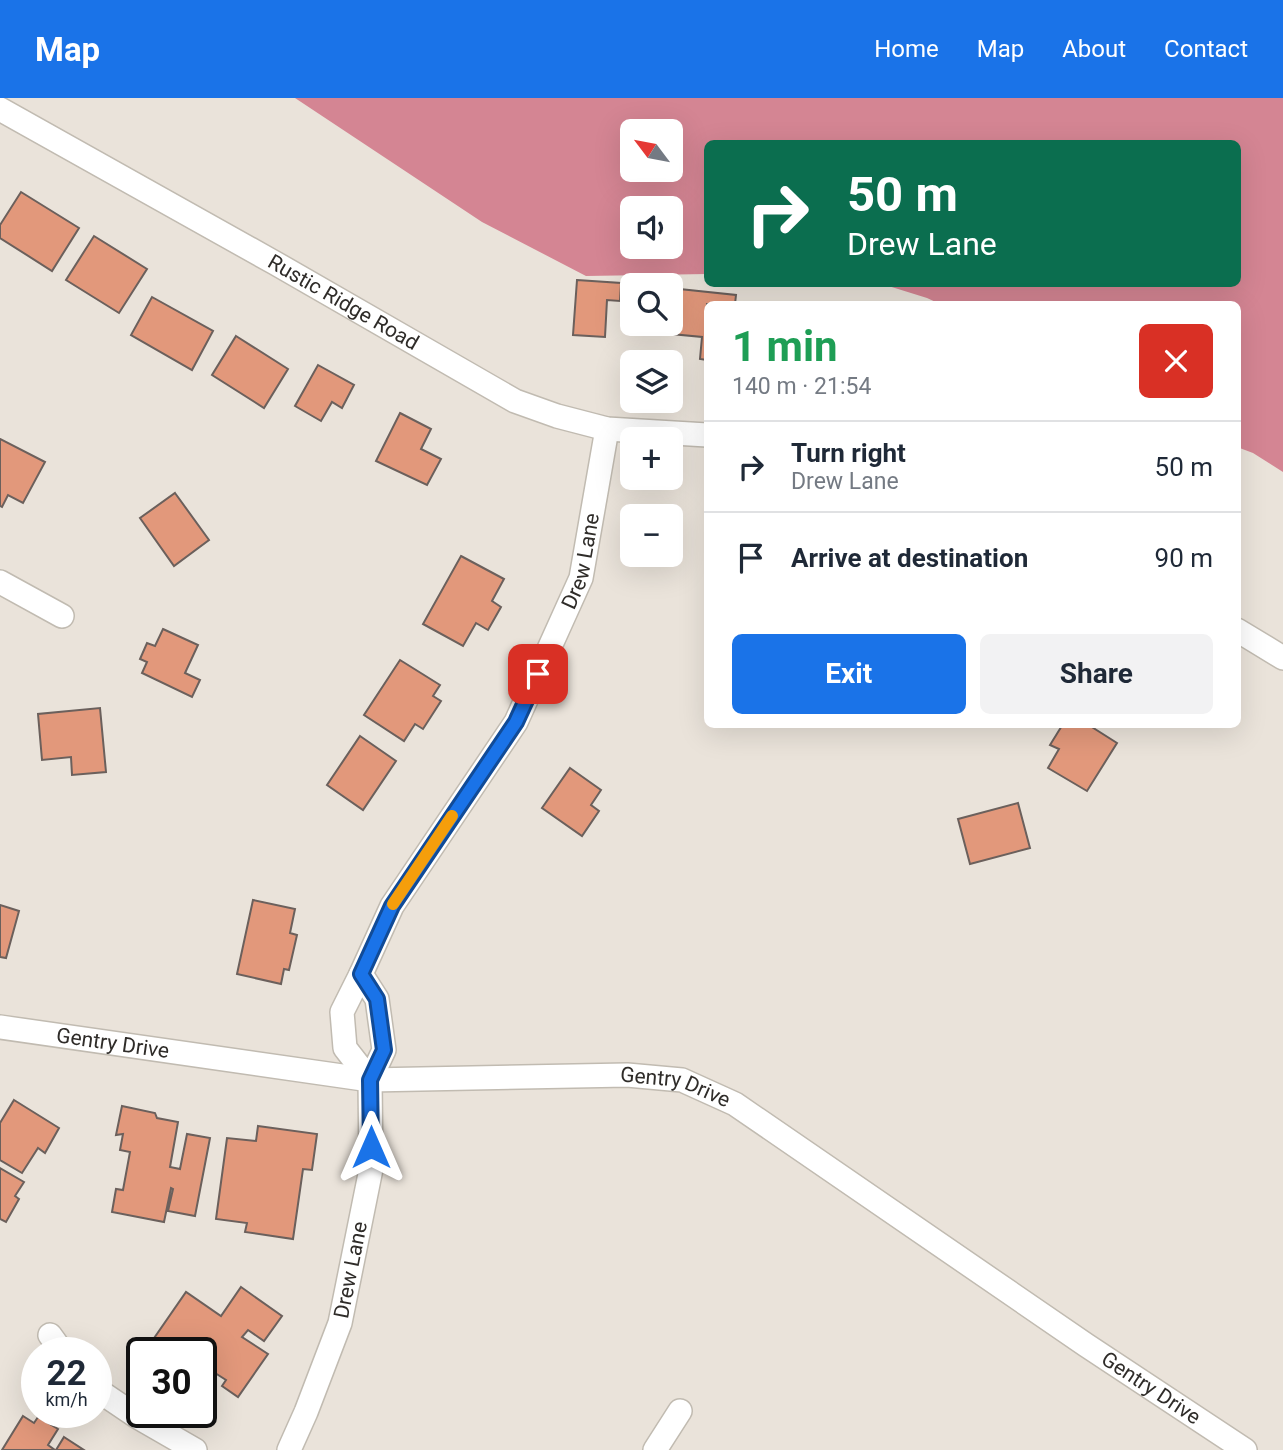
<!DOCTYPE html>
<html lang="en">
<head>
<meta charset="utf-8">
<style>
	body { margin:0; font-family:Roboto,sans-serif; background:#f2f2f3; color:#1f2937; height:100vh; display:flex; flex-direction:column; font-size:26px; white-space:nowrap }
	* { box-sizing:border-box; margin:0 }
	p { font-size:23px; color:#747a83 }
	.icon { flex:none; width:38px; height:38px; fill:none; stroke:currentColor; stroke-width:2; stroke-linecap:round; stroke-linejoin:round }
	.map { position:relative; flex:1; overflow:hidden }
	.sheet { position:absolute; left:704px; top:203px; width:537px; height:427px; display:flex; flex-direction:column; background:#fff; border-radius:10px; box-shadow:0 7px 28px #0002 }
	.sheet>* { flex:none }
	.guide { position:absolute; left:704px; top:42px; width:537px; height:147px; border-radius:10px; box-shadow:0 7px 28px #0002; background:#0b6e4f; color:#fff; overflow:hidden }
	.needle { width:46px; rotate:302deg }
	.fabs { position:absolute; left:620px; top:21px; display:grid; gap:14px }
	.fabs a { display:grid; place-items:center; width:63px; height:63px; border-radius:10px; background:#fff; box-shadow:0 7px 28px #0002; font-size:35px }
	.speed { position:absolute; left:21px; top:1239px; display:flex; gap:14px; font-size:35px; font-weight:700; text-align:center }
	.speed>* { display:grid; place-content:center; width:91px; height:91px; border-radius:50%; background:#fff; box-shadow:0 7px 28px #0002; line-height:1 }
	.speed small { font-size:18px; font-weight:400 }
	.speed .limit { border:4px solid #111; border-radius:10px; background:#fff; color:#111 }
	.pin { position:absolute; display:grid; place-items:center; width:60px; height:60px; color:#fff; margin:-30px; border-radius:14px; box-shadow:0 4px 10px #0006 }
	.me { position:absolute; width:77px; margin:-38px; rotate:0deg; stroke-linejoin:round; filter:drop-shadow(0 0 5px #0008) }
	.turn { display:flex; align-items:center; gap:24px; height:147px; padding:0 28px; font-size:32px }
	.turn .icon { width:91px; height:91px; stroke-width:2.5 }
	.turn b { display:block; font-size:49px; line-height:60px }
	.round { display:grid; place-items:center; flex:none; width:74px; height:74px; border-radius:10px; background:#f2f2f3 }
	.summary { display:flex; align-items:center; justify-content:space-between; height:119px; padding:0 28px }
	h1 { font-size:42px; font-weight:700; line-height:52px; color:#1e9e55 }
	.button { display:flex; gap:14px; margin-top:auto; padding:14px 28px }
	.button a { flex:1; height:80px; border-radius:10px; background:#1a73e8; color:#fff; font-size:28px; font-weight:700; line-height:80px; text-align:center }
	.button a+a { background:#f2f2f3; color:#1f2937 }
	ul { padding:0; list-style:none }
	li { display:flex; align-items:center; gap:21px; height:91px; padding:0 28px; border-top:2px solid #e0e1e3 }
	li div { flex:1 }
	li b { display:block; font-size:26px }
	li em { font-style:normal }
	header { display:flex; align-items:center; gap:42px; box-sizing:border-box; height:98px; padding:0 35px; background:#1a73e8; color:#fff }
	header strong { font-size:33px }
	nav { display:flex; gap:38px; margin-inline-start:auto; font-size:24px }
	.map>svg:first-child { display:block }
</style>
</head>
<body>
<header>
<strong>Map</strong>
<nav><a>Home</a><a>Map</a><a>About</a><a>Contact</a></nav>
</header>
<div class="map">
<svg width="1283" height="1352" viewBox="0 0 1283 1352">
	<rect width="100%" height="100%" fill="#eae3da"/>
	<path fill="#d48593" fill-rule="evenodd" d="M295 0H1283V374L1253 355 1237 349V206H940L927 200 882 186H1237V46H707V176L586 178 482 124ZM632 33H670V72H632ZM632 110H670V149H632Z"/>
	<g fill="#e2987b" stroke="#6b605c" stroke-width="2">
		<polygon points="21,94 79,130 52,173 0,140 0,127"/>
		<polygon points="94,138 147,171 119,215 66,182"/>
		<polygon points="577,182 621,185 620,203 607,202 605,239 573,237"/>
		<polygon points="670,190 736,197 735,206 707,206 707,262 700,261 702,239 661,235 662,226 670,226"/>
		<polygon points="152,199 213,233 192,272 131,237"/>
		<polygon points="236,238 288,271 264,310 212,277"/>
		<polygon points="318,267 354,287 342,310 332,304 321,323 295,308"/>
		<polygon points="400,315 431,331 421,351 441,361 427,387 376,363"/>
		<polygon points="0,341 45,364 23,405 8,397 2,409 0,408"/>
		<polygon points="175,395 209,442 174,468 140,420"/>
		<polygon points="461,458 504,481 492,503 501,509 488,532 476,525 463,548 423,526"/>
		<polygon points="163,531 198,547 185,575 200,582 192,599 142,575 147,564 140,561 147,545 155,548"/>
		<polygon points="400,562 440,587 433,598 441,603 423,631 415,626 404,643 364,617"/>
		<polygon points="100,610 106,674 72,677 71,659 42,662 38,616"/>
		<polygon points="1063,626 1087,626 1117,645 1087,693 1048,670 1059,651 1050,647"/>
		<polygon points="360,638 396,663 363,712 327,687"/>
		<polygon points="570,670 601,692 591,707 599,713 582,738 542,710"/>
		<polygon points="1018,705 1030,750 970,766 958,721"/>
		<polygon points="253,802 295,811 290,835 297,837 289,872 284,871 281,886 237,876"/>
		<polygon points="0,807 19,813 6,860 0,859"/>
		<polygon points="14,1002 59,1030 45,1055 38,1050 22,1075 0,1062 0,1025"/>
		<polygon points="122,1008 155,1015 157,1020 178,1024 170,1069 180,1071 187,1036 210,1040 195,1118 168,1113 173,1091 171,1090 164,1124 112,1114 116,1091 123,1092 130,1054 120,1052 123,1036 116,1037"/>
		<polygon points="258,1028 317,1036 312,1072 303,1071 293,1141 245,1134 247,1125 216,1121 227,1040 256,1043"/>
		<polygon points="0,1070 24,1084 15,1098 19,1101 6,1124 0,1121"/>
		<polygon points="241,1189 282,1218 264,1243 248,1232 242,1239 268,1256 238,1299 222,1288 226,1282 201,1266 201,1255 185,1255 182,1253 181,1255 163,1255 150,1246 186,1194 221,1218"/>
		<polygon points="23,1318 34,1325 38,1319 58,1331 48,1347 55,1352 2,1352"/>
		<polygon points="64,1339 84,1352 56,1352"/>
	</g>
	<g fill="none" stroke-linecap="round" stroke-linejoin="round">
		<g stroke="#c1bbb1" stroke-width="26">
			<g id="street">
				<path id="s1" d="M0 11 275 165 515 303 557 318 607 331 707 337"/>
				<polyline points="0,484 62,518"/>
				<polyline points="1237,532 1283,560"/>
				<path id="s2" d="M361 876 392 808 516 624 581 480 607 331"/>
				<path id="s3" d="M0 929 370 982 627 977 682 982 735 1006 1086 1247 1245 1352"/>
				<polyline points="50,1237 63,1255"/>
				<polyline points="96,1291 136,1318 195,1352"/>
				<path id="s4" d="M289 1352 306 1314 340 1225 371 1071 370 982 384 952 377 901 361 876 342 914 345 950 370 982"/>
				<polyline points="655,1352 680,1313"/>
			</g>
		</g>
		<use href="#street" stroke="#fff" stroke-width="23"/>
	</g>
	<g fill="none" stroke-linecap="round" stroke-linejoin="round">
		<g stroke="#114b97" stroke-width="18">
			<polyline id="route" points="371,1049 370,982 384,952 377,901 361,876 392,808 516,624 538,576"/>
		</g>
		<use href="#route" stroke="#1a73e8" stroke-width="12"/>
		<polyline stroke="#f59e0b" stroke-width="12" points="393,806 452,718"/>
	</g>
	<g text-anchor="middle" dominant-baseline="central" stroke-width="5" stroke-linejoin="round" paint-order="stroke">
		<g font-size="21" fill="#2f2c29" stroke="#f7f0e7">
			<text stroke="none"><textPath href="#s1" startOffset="394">Rustic Ridge Road</textPath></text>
			<text stroke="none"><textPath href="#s2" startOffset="471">Drew Lane</textPath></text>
			<text stroke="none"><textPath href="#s3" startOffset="114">Gentry Drive</textPath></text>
			<text stroke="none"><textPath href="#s3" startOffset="681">Gentry Drive</textPath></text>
			<text stroke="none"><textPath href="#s4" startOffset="191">Drew Lane</textPath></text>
			<text stroke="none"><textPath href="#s3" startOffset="1248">Gentry Drive</textPath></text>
		</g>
	</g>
</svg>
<div class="fabs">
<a><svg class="needle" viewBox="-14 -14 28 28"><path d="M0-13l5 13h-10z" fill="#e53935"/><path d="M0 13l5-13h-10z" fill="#747a83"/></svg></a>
<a><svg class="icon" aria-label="sound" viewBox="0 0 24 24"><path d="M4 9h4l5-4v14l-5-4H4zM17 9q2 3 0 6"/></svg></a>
<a><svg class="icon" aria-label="search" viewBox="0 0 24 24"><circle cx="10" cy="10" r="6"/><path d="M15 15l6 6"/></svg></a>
<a><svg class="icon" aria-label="layers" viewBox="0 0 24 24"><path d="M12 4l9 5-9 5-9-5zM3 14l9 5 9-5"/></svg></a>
<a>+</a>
<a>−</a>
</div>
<div class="speed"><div>22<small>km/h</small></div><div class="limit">30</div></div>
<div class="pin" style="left:538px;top:576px;background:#d93025"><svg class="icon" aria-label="arrive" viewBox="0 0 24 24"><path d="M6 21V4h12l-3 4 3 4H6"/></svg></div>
<svg class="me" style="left:371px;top:1049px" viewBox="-20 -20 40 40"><path d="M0-17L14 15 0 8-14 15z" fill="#1a73e8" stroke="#fff" stroke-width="4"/></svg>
<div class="guide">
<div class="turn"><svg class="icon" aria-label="right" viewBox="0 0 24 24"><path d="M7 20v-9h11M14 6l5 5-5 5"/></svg><div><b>50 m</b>Drew Lane</div></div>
</div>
<section class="sheet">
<div class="summary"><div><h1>1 min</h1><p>140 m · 21:54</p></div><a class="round" style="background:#d93025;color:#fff"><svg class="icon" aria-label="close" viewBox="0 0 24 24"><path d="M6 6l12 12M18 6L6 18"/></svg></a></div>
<ul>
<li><svg class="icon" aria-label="right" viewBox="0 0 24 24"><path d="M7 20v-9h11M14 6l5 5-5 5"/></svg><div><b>Turn right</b><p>Drew Lane</p></div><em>50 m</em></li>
<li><svg class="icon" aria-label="arrive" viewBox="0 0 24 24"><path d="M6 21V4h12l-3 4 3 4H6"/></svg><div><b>Arrive at destination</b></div><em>90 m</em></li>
</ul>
<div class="button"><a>Exit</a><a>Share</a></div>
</section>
</div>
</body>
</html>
